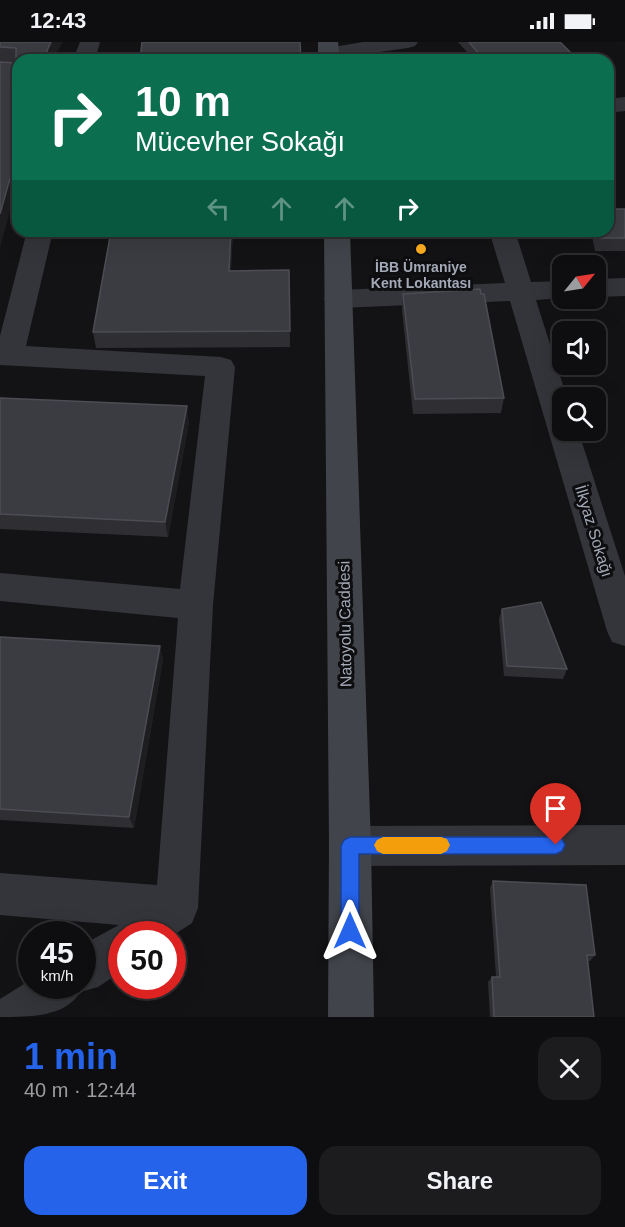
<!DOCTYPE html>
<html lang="en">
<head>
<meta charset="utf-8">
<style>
	body { margin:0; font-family:Arial,sans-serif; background:#1c1c1e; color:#f1f3f6; height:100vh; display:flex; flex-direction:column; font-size:22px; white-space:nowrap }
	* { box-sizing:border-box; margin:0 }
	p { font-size:20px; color:#9b9c9f }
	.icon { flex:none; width:33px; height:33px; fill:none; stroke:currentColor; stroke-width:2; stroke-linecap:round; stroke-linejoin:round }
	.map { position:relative; height:975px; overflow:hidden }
	.sheet { display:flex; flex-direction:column; background:#0e0e10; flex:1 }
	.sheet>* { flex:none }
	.top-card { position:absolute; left:12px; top:12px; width:602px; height:183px; border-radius:18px; box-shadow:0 6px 24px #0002,0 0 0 2px #2e2e30; background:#0b6e4f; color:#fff; overflow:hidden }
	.needle { width:39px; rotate:60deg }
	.buttons { position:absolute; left:552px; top:213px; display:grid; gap:12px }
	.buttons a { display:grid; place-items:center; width:54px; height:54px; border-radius:12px; background:#0e0e10; box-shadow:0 6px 24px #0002,0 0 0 2px #2e2e30; font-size:30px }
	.speed { position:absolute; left:18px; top:879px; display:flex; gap:12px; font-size:30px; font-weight:700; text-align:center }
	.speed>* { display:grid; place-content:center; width:78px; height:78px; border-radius:50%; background:#0e0e10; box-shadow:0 6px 24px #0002,0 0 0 2px #2e2e30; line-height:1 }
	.speed small { font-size:15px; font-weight:400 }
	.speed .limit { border:9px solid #d22; background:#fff; color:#111 }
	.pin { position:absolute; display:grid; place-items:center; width:51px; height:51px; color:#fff; margin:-62px -26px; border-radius:50% 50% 50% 0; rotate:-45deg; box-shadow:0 0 6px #0007 }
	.pin .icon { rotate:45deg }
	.me { position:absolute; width:66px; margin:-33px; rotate:0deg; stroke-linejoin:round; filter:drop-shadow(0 0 4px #0008) }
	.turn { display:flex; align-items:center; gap:21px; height:126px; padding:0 24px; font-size:27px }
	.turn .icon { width:78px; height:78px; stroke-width:2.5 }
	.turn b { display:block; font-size:42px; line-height:51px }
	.lanes { display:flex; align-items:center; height:57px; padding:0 24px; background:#0003; justify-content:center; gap:30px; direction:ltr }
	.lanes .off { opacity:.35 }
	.round { display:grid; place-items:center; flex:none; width:63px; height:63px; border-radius:18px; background:#1c1c1e }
	.summary { display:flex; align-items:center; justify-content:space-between; height:102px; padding:0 24px }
	h1 { font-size:36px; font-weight:800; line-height:45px; color:#2563eb }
	.button { display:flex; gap:12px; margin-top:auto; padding:12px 24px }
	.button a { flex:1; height:69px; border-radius:18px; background:#2563eb; color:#fff; font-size:24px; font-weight:800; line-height:69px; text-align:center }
	.button a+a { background:#1c1c1e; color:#f1f3f6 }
	.status { display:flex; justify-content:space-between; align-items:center; height:42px; padding:0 30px; background:#0e0e10; direction:ltr }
	.status svg { height:16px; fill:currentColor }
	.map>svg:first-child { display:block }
</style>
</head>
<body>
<div class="status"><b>12:43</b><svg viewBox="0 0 49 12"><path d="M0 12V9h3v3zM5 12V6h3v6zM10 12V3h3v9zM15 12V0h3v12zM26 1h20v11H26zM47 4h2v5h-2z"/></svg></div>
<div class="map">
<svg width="625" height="975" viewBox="0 0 625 975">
	<rect width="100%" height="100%" fill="#131315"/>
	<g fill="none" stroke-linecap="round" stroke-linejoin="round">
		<g fill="#33353a" fill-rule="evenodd">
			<polygon points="80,0 100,0 95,18 73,18"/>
			<polygon points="363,0 418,0 415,4 408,6 329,17 322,15 319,11 322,7"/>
			<polygon points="625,55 625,69 608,71 608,57"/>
			<path d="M27 189H53L26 304 221 315 231 318 235 325 213 563 198 866 192 881 172 894 122 892V929L98 945 80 950C66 975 29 975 0 975V957L32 937V944H82V903L119 883 0 873V831L157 843 178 576 0 559V531L180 547 205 334 0 323V294Z"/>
			<polygon points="489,189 515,189 531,240 562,239 563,256 536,258 567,356 562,356 562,388 578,388 625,534 625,604 612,600 607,589 510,259 338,266 328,263 324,257 328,251 338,248 505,241"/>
			<polygon points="625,236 625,254 596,255 596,237"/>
			<polygon points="625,783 625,823 350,824 335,818 329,804 335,790 350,784"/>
		</g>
		<g fill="#41444a" fill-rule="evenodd">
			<polygon points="318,0 338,0 340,18 318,18"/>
			<polygon points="324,189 350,189 371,804 374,975 328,975 329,804"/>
		</g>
	</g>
	<g fill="#2f2f33">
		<polygon points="0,0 62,0 53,18 18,18 0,206"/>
		<polygon points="458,0 560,0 578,18 474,18"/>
		<polygon points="625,167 625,209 595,209 591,189 608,189"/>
		<polygon points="111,189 297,189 297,191 233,191 231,229 289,228 290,305 96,306 93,290"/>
		<polygon points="407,189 458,189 458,193 408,192"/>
		<polygon points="403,252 504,356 501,371 413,372 402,268"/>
		<polygon points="0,356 189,380 168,495 0,487"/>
		<polygon points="502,567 567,627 563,637 504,634 499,577"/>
		<polygon points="0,595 160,604 163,617 134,786 0,778"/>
		<polygon points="493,839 595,913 590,919 588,919 594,975 490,975 488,940 492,935 496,935 490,846"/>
	</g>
	<g fill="#1e1e21">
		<polygon points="51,0 62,0 53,18 43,18"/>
		<polygon points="18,108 18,139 0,206 0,172"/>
		<polygon points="231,189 233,189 230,245 229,229"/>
		<polygon points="187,364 189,380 168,495 165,480"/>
		<polygon points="160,604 163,617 134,786 129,775"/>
	</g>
	<g fill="#3b3c41" stroke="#4c4d54" stroke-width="1.5">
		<polygon points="0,0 51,0 43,18 18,18 18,108 0,172 0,20 16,21 16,6 0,5"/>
		<polygon points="142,0 300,0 301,18 140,18"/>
		<polygon points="469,0 560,0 578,18 484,18"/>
		<polygon points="608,167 625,167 625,196 599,196 598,189 608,189"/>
		<polygon points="111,189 231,189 229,229 289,228 290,289 93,290"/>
		<polygon points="480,247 481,252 484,252 504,356 415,357 403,252"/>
		<polygon points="0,356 187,364 165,480 0,472"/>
		<polygon points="541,560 567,627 507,624 502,567"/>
		<polygon points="0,595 160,604 129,775 0,767"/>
		<polygon points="493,839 586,843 595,913 587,913 594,975 494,975 492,935 500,935"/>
	</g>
	<polygon fill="#2563eb" stroke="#184099" stroke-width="1.5" points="350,795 556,795 562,797 565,803 562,809 556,812 359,812 359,889 357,896 350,898 344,896 341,889 341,804 344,798"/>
	<polygon fill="#f59e0b" points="383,795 441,795 447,797 450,803 447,809 441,812 383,812 377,809 374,803 377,798"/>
	<circle fill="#ffb020" stroke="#0e0e10" stroke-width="2" cx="421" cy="207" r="6"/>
	<g text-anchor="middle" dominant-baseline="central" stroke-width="6" stroke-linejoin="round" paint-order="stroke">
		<g font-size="14" font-weight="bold" fill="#a3a9b7" stroke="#0e0e10">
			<text x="421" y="225">İBB Ümraniye<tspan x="421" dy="16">Kent Lokantası</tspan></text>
		</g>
		<g font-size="16" fill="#a3a9b7" stroke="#0e0e10">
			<text transform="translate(594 489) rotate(73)">İlkyaz Sokağı</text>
			<text transform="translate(345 582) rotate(-91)">Natoyolu Caddesi</text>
		</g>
	</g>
</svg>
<div class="buttons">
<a><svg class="needle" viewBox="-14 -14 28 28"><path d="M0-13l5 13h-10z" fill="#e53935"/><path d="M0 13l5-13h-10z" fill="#9b9c9f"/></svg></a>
<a><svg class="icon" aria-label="sound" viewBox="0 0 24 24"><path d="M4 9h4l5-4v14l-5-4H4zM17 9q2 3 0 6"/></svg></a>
<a><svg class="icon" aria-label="search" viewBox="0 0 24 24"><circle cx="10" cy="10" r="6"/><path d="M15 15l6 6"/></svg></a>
</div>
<div class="speed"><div>45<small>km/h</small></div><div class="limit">50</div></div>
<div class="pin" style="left:556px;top:803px;background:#d93025"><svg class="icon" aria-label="arrive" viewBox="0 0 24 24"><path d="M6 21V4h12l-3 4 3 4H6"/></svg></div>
<svg class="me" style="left:350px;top:889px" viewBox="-20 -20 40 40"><path d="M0-17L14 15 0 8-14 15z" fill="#2563eb" stroke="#fff" stroke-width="4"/></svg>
<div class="top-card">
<div class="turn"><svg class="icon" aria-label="right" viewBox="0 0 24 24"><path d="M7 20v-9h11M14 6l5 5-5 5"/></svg><div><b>10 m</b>Mücevher Sokağı</div></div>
<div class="lanes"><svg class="icon off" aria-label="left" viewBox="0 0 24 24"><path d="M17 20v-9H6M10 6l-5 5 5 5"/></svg><svg class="icon off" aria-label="ahead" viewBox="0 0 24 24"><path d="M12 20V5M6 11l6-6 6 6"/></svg><svg class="icon off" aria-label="ahead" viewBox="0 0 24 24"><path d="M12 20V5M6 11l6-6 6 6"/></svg><svg class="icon" aria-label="right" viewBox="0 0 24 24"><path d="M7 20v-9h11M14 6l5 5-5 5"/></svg></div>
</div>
</div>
<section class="sheet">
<div class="summary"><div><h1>1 min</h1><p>40 m · 12:44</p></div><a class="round"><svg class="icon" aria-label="close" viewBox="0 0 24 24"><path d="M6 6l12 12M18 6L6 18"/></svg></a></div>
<div class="button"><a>Exit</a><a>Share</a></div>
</section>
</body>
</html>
